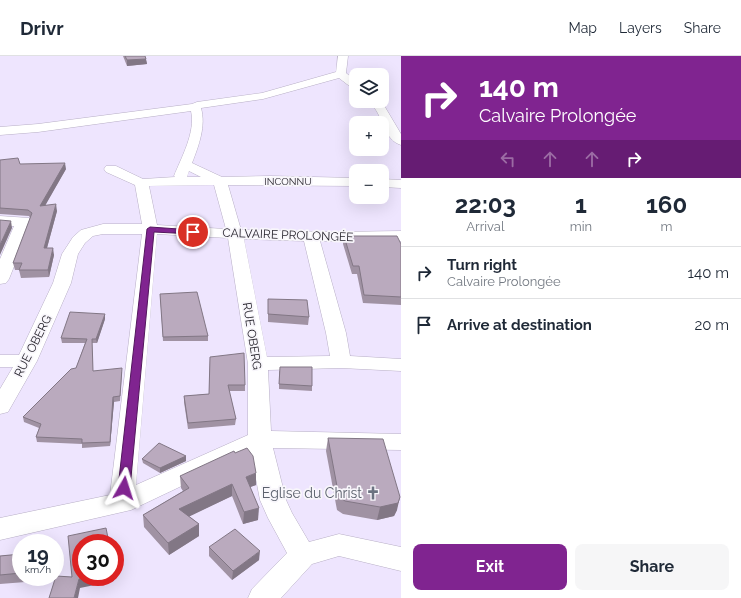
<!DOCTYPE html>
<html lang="en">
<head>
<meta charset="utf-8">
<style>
	body { margin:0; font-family:Raleway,sans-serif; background:#f6f6f7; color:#1f2937; height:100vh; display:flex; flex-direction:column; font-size:15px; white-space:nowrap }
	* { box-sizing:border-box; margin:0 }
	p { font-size:13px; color:#747a83 }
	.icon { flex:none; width:22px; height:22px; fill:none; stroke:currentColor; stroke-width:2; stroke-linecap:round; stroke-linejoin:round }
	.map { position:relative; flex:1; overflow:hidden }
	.drawer { display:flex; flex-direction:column; background:#fff; width:340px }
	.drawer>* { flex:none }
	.banner { background:#802490; color:#fff; overflow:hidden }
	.controls { position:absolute; left:349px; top:12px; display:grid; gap:8px }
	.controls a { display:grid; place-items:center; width:40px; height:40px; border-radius:8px; background:#fff; box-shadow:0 4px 16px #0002; font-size:20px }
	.speed { position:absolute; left:12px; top:478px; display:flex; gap:8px; font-size:20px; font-weight:700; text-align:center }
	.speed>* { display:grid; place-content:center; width:52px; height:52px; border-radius:50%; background:#fff; box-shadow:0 4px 16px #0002; line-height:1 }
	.speed small { font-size:10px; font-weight:400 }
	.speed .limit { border:6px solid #d22; background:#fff; color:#111 }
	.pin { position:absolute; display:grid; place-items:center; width:34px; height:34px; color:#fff; margin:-17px; border:2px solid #fff; border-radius:50%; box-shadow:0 1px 4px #0007 }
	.me { position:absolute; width:44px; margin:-22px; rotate:6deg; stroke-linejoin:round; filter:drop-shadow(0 0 3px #0008) }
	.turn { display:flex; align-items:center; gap:14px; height:84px; padding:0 12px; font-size:18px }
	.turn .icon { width:52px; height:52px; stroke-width:2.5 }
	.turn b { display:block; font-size:28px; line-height:34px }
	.lanes { display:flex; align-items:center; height:38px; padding:0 12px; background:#0003; justify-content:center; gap:20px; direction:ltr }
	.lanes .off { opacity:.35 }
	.eta { display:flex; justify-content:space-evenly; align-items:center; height:68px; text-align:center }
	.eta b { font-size:24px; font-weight:700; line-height:28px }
	.primary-button { display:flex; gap:8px; margin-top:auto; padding:8px 12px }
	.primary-button a { flex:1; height:46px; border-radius:8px; background:#802490; color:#fff; font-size:16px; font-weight:700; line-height:46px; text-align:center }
	.primary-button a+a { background:#f6f6f7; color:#1f2937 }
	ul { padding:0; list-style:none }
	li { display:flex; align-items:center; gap:12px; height:52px; padding:0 12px; border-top:1px solid #e0e1e3 }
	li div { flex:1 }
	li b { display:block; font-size:15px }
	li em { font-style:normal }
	header { display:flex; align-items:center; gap:24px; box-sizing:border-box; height:56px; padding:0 20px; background:#fff; border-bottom:1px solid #e0e1e3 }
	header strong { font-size:19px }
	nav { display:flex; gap:22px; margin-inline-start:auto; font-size:14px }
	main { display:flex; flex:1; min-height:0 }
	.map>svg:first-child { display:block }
</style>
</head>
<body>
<header>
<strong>Drivr</strong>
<nav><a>Map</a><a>Layers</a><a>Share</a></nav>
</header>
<main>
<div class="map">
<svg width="401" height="542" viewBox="0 0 401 542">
	<rect width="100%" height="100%" fill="#eee5fe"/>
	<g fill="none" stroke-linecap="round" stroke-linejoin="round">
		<g stroke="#b8afc6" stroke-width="1">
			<g id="street">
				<path d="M338 0H348L346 17 356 25V33L352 32 339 22 263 43 201 52C206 70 199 89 192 107L222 121 270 120 356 122V130L228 129 241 174 335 176 401 175V185H320L346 277 350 300 401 303V315L341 312 268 314 271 375 401 378V394L273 392 286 444 292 457 309 486 339 478 401 491V515L339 500 312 508 281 542H248L252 533 287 497 268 462 260 444 251 397 131 454 0 484V462L110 439 142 178H103L93 180 85 187 78 198 71 227 37 305 8 356 0 358V333L13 311H0V299H19L53 227 62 198 73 181 81 174 103 168H142L135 129 106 116 104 113 106 110H116L143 123 175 121 174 120C181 102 196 76 191 55L38 76 0 79V71L38 68 192 48 197 46 262 37 336 16ZM189 115 201 121H187ZM214 129 226 173 157 169 149 130ZM157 178 228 182 248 308V379L136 429ZM244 183 304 185 326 277 330 300 267 301Z"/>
				<path d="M369 45 382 46 401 78V89C384 84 383 61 373 50 372 48 370 47 369 45Z"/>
				<polygon points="382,123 401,124 401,132 382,131"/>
				<polygon points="0,160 29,162 32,165 9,223 6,227 0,228 0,203 14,170 0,170"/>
			</g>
		</g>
		<use href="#street" fill="#fff" fill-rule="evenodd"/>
	</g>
	<g fill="#a092a3">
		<polygon points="123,0 145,0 147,8 127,10"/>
		<polygon points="0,104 20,108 66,113 45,149 57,155 47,192 54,199 49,221 21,222 19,214 15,214 13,207 30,162 29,160 0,158"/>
		<polygon points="344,180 401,188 401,249 363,247 357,218 352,218 343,188"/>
		<polygon points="160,238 208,280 208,285 163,285"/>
		<polygon points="268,243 309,261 308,269 268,266"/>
		<polygon points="105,263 97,287 92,287 93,315 122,316 120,345 114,346 110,390 82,392 82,388 37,386 36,381 39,372 24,366 23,361 76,312 85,287 62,287 61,282"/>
		<polygon points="210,301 245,329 245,335 229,335 236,363 235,369 188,373 184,346 184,340 209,338"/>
		<polygon points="279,315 312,330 312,335 279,333"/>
		<polygon points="328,382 397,454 394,460 377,464 343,458 337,454 326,395"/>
		<polygon points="186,400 186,405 160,417 143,407 142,403"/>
		<polygon points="180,420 256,429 250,431 258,464 243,468 232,440 189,460 199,468 199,480 169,499 144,471 143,459 183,435 181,432"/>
		<polygon points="209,491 259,504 232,524 209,500"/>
		<polygon points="21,498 21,521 39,521 38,525 0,528 0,500"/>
	</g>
	<g fill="#827785">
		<polygon points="146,3 147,8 127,10 127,4"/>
		<polygon points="65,107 66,113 41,157 40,150"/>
		<polygon points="56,148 57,155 45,199 44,192"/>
		<polygon points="11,165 12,172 0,199 0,189"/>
		<polygon points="53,192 54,199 49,221 48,214"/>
		<polygon points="105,258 105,263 97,287 96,283"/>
		<polygon points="113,341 114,346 110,390 110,386"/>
		<polygon points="186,400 186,405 160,417 160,412"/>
		<polygon points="256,417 256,429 245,433 246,421"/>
		<polygon points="232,428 232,440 180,465 179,453"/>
		<polygon points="400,441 397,454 394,460 377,464 380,451"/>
		<polygon points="259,452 258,464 243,468 244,456"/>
		<polygon points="199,468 199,480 169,499 168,487"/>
		<polygon points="260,495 259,504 232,524 233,515"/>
		<polygon points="87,521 114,521 114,525 80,532 78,542 74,542 79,523"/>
	</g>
	<g fill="#baaabe" stroke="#827785">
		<polygon points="125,0 145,0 146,3 127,4"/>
		<polygon points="18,102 20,108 65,107 40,150 56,148 44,192 53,192 48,214 19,214 22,207 13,207 32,157 28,154 0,152 0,104"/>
		<polygon points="0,164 11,165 0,189"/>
		<polygon points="344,180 397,180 401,188 401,241 364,239 359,210 353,210"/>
		<polygon points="197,236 208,280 163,281 160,238"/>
		<polygon points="268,243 307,244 309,261 268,258"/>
		<polygon points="70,256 105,258 96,283 92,283 93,315 122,312 120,340 113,341 110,386 82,387 82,383 36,381 41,368 23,361 71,313 76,312 87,283 61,282"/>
		<polygon points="244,297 245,329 228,329 236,363 188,367 184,340 209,338 210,301"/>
		<polygon points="280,311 312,311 312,330 279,328"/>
		<polygon points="328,382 383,383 400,441 398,447 380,451 345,445 339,441"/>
		<polygon points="159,387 186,400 160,412 142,403"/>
		<polygon points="247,392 253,400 256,417 246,421 259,452 244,456 232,428 179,453 199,468 168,487 143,459 189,432 180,420 234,395 235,397"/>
		<polygon points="106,472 109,487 81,487 81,521 87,521 79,523 74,542 49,542 56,520 72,521 68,480"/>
		<polygon points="235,473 260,495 233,515 209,491"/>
		<polygon points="21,498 21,517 0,519 0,500"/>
	</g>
	<polygon fill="#802490" stroke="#53175e" points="150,171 193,174 196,176 193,178 154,176 130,432 128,435 124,436 120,435 118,432 147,173"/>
	<defs>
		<g id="church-bare" transform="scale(1.08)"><path d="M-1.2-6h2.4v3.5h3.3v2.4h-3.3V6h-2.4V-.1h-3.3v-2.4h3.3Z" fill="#6b7280" stroke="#f8f6fb" stroke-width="2.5" paint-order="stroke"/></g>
	</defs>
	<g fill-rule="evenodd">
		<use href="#church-bare" x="373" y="437"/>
	</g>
	<g text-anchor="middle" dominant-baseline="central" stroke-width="3.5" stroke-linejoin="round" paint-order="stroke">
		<g font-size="10" fill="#221f28" stroke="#f8f6fb">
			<text x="288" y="125">INCONNU</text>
		</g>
		<g font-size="12" fill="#221f28" stroke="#f8f6fb">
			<text transform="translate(288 179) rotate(2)">CALVAIRE PROLONGÉE</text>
			<text transform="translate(252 280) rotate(81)">RUE OBERG</text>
			<text transform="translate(33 290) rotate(-63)">RUE OBERG</text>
		</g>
		<g font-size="14" fill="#5b616d" stroke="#f8f6fb" text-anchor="end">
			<text x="362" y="437">Eglise du Christ</text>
		</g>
	</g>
</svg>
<div class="controls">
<a><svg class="icon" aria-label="layers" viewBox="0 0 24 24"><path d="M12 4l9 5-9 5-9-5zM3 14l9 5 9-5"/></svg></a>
<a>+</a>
<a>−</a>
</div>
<div class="speed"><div>19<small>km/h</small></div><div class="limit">30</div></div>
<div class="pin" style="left:193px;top:176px;background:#d93025"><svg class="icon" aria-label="arrive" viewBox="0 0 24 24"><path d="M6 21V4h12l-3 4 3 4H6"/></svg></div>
<svg class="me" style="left:124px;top:432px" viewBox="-20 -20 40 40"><path d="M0-17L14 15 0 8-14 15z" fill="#802490" stroke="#fff" stroke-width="4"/></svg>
</div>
<section class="drawer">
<div class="banner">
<div class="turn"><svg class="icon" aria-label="right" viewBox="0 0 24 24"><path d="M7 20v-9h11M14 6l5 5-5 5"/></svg><div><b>140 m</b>Calvaire Prolongée</div></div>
<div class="lanes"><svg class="icon off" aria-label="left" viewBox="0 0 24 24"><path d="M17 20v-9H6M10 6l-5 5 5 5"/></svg><svg class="icon off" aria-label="ahead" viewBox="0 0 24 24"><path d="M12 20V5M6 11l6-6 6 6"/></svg><svg class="icon off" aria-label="ahead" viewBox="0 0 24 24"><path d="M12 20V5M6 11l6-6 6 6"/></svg><svg class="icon" aria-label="right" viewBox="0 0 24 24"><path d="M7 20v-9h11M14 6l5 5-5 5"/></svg></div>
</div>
<div class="eta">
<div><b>22:03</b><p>Arrival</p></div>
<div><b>1</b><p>min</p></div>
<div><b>160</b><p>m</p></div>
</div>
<ul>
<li><svg class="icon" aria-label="right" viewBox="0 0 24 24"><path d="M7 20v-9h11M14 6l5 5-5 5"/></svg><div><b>Turn right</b><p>Calvaire Prolongée</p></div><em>140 m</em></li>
<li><svg class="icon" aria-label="arrive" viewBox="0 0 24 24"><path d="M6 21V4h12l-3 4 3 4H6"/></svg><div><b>Arrive at destination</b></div><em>20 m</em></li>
</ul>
<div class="primary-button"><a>Exit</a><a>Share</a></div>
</section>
</main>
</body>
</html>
